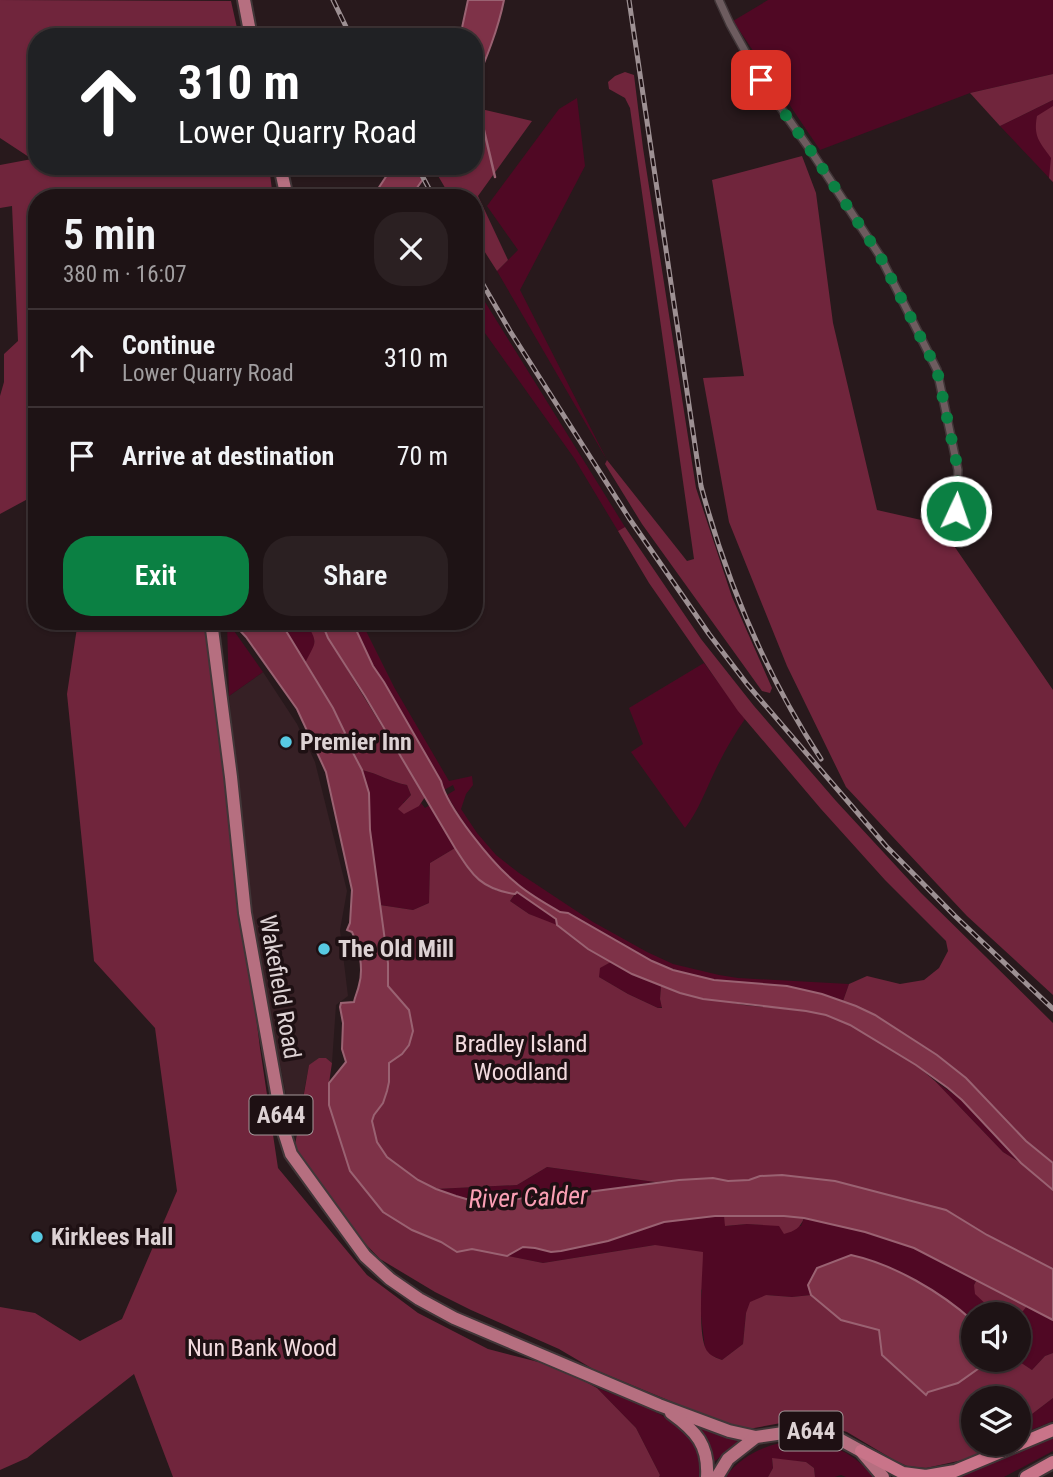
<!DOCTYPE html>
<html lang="en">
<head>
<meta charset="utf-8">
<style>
	body { margin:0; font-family:"Roboto Condensed",sans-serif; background:#2b2022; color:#f1f3f6; height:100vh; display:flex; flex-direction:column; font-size:26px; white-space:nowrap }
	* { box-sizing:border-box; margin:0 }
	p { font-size:23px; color:#a19ea0 }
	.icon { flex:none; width:38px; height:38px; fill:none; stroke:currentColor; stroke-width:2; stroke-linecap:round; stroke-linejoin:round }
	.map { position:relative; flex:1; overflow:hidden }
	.side { position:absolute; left:28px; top:189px; width:455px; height:441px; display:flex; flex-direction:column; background:#1e1315; border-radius:28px; box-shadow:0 2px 5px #0004,0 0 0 2px #3c3234 }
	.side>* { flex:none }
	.hud { position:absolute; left:28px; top:28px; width:455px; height:147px; border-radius:28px; box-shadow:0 2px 5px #0004,0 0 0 2px #3c3234; background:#202124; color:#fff; overflow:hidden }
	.buttons { position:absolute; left:961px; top:1302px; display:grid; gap:14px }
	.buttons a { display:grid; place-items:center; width:70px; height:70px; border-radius:50%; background:#1e1315; box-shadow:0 2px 5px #0004,0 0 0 2px #3c3234; font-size:35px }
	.pin { position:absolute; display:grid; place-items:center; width:60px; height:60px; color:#fff; margin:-30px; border-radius:14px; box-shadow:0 4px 10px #0006 }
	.me { position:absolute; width:77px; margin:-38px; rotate:3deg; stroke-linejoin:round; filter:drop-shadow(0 0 5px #0008) }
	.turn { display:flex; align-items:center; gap:24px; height:147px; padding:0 35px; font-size:32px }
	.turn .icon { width:91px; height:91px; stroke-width:2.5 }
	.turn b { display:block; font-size:49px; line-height:60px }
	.round { display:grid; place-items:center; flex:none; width:74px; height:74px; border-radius:28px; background:#2b2022 }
	.summary { display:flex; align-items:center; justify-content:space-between; height:119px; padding:0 35px }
	h1 { font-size:42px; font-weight:600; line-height:52px }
	.cta { display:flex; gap:14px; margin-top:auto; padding:14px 35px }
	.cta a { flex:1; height:80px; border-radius:28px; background:#0b8043; color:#fff; font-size:28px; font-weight:600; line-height:80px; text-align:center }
	.cta a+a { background:#2b2022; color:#f1f3f6 }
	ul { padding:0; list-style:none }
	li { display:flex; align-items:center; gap:21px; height:98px; padding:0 35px; border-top:2px solid #3c3234 }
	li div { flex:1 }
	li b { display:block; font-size:26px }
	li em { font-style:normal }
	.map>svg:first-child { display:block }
</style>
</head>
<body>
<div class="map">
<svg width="1053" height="1477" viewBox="0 0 1053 1477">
	<rect width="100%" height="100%" fill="#28191c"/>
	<polygon fill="#362025" points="263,672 297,724 315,762 347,891 340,930 348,996 336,1005 332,1063 326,1058 309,1065 295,1140 253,926 229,696"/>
	<g fill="#500824">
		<polygon points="768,0 1053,0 1053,74 970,93 820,150 733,21"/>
		<polygon points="577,98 585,166 520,290 607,460 497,271 518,250 487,206 559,109"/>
		<polygon points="1053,100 1053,182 1000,126"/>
		<polygon points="485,302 625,527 618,531 574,458 480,326 474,329 474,303 480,305"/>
		<polygon points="227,621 263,672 229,696"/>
		<polygon points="280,621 305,621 314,635 315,647 305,663"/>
		<path d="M352 621H361L394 687 449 781 472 776 473 785 466 794 461 809 477 833 496 855 519 873 593 922 647 952 673 964 719 975 738 978 849 984 843 1001C801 983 754 988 710 979 654 968 616 941 568 913L560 912C545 903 528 894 514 882 487 857 465 827 447 795L455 790 453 785 444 790 441 781 384 682 373 666Z"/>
		<path d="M704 663 745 719C733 736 723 754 714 773 705 792 698 811 685 828L631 752 643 744 629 708Z"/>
		<path d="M362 770C379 774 391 782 407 785L411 795 403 803 419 806 421 803 425 808 430 805 455 848 430 863 429 903 413 910 380 905 370 830 369 793Z"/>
		<polygon points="517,892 556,919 557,927 529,914 510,901"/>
		<polygon points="611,962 633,974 661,986 660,999 662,1007 658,1008 628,994 599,977 599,968"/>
		<polygon points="935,1081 962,1100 1021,1163 1003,1152"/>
		<polygon points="547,1167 655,1182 565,1195 491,1201 473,1201 436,1189 517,1185"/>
		<path d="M715 1216H724L726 1226 747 1224 801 1226 804 1218 813 1219 865 1232 914 1248 977 1279 974 1285 989 1307C1003 1308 1008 1314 1023 1311L1028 1305 1053 1320V1353L1045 1356 1032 1370 1017 1360H1018V1314H973V1321L851 1255 817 1268 810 1294 811 1295 792 1297 766 1295 746 1313 743 1344 722 1360 710 1355 705 1349 700 1307 702 1290 655 1245 543 1263 507 1256 523 1247 535 1248 551 1252 561 1251 608 1241 664 1222Z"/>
		<path d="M597 1388C633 1402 711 1424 699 1477H659L660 1475 636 1428Z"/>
		<polygon points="1053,1398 1053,1421 1019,1435 1019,1424"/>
		<polygon points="697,1425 724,1436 739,1440 714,1462 708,1441"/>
		<polygon points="1053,1436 1053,1451 1004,1477 953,1477"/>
		<path d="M803 1440C832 1443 855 1454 874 1477H846L841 1475 835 1477H815L814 1468 806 1462 772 1459 773 1468 768 1477H725C745 1452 771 1442 803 1440Z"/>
	</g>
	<g fill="#70253c">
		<polygon points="0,0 231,1 239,37 37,37 37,166 269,166 273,198 37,198 37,494 0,514 0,396 4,382 4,354 18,341 12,206 0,208 0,165 32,159 0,138"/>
		<polygon points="625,72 634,75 643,148 696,488 732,597 772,688 770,693 762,691 642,524 605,464 607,460 687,561 694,559 630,108 625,98 609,89 608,82 615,76"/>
		<polygon points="1053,74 1053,100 1000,126 970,93"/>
		<path d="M1053 106V182L1049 178 1051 158C1040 142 1033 137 1037 116Z"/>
		<polygon points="481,109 532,121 478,196 508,260 497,271 474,235 474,198 451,198 437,174 443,166 474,166 474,120"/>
		<polygon points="802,156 816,193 833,323 877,510 939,524 1053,690 1053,995 967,916 846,787 787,666 729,522 703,378 744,376 712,180"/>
		<polygon points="625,527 701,639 754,706 836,801 921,893 1053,1023 1053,1163 1026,1141 966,1078 937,1055 875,1015 843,1001 849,984 867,976 900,984 924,980 939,968 948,951 946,941 885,880 821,809 738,711 649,583 618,531"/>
		<polygon points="78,621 207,621 260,1048 278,1168 367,1275 418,1313 488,1349 558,1367 597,1388 636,1428 660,1475 659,1477 173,1477 134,1374 27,1458 0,1470 0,1307 35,1313 80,1341 122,1319 177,1191 155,1028 94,961 67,694"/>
		<path d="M305 621H321L328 638 425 797 419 806 404 814 398 809 411 795 407 785C391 782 379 774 362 770 351 751 345 730 334 710 326 694 314 679 305 663 316 641 319 644 305 621Z"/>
		<path d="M455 848C465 863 476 882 493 889 500 892 508 892 515 894L510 901 529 914 557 925 588 949 611 962 600 968 599 977 628 994 658 1008H662L660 999 661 986 680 993 744 1005 806 1011 826 1015 850 1025 916 1065 935 1081 1003 1152 1021 1163 1053 1190V1269L987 1235 946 1210 835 1181 782 1175 760 1176 749 1180 728 1181 713 1178 655 1182 547 1167 517 1185 436 1189 418 1180 387 1157 377 1142 371 1121 389 1082V1063L402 1054 409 1010 388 986V963L380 905 413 910 429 903 430 863Z"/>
		<path d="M319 1058H326L332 1063 329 1083V1105L350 1171 441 1242 456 1252 472 1249 543 1263 655 1245 703 1252C703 1271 696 1339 708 1352 711 1356 717 1358 722 1360L743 1344 746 1313 750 1302 766 1295 792 1297 811 1295 841 1320 879 1330 928 1392 958 1383 991 1360H1017L1032 1370 1045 1356 1053 1353V1398L1019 1424 1018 1398H973V1444H992L972 1458 926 1468 907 1466 894 1460 847 1432 803 1419 749 1429 728 1425 593 1369 559 1349 471 1310 435 1292 380 1259 353 1231 300 1158 295 1145 309 1065Z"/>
		<path d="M724 1216H784L804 1218C800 1228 795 1231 784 1234L779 1226 747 1224 725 1226Z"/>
		<polygon points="977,1279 1028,1305 1023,1311 1012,1313 998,1308 989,1307 975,1294 974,1285"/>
		<polygon points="772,1458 806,1462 814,1468 815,1477 768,1477 773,1468"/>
	</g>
	<g fill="#7e3248" stroke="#9a6272" stroke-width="2">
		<path d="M468 0H504C498 30 486 59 474 87V37H460Z"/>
		<polygon points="393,166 432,166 410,198 372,198"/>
		<path d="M234 621H280L333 708 345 733 351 749 362 770 369 793 370 830 388 963V986L409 1010 413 1031 409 1045 402 1054 389 1063V1082L387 1091 383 1103 374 1115 372 1121 377 1142 387 1157 418 1180 436 1189 456 1196 473 1201H491L565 1195 679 1180 713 1178 728 1181 749 1180 760 1176 782 1175 835 1181 946 1210 987 1235 1053 1269V1320L914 1248 865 1232 804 1218 784 1216H715L664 1222 608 1241 561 1251 551 1252 535 1248 523 1247 507 1256 472 1249 457 1252 441 1242 412 1230 383 1212 350 1171 329 1105V1083L346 1062 342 1049 343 1023 340 1007 341 1003 354 1002C355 996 358 991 359 985 364 968 359 947 352 932L347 930 350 923 352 890 326 772 297 709 246 637 234 624Z"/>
		<path d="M321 621H352L373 666 384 682 441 781C447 808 493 864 515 882 528 894 545 903 560 912L568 913 652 961 673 970 714 980 787 986 822 994 856 1006 875 1015 937 1055 966 1078 1026 1141 1053 1163V1190L1021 1163 962 1100 948 1088 916 1065 850 1025 826 1015 806 1011 703 999 680 993 632 974 588 949 557 925 556 919 517 892 515 894C481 889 473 876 455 848L365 696 328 638Z"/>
		<path d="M851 1255C893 1264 941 1292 973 1321V1360L989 1361 958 1383 928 1392 926 1395 882 1355 879 1330 841 1320 811 1295 808 1285 817 1268Z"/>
	</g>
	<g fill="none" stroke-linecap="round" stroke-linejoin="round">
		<polyline stroke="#9a6272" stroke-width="2.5" points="474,125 483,126 495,177"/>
		<g stroke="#413638" stroke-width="10">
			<polyline id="minor" points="719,0 730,24 761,80 809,148 880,256 937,370 958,470 956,511"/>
		</g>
		<g stroke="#413638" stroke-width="16">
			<g id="trunk">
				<polyline points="244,0 251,37"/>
				<polyline points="280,166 287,198"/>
				<polyline points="211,621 231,777 245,913 284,1132 291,1154 365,1256 390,1279 419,1299 454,1318 659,1405 729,1431 756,1437"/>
				<path d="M671 1413C696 1431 709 1445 707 1477"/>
				<polyline points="717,1477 728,1459 756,1437 804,1430 839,1439 861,1451 883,1477"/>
			</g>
		</g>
		<g stroke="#413638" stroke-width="16">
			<g id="motorway">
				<polyline points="861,1451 903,1473 926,1476 955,1471 1053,1430"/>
				<polyline points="1026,1477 1053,1462"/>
			</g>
		</g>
		<use href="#minor" stroke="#6d5c5f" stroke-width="7"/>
		<use href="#trunk" stroke="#b66f80" stroke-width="12"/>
		<use href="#motorway" stroke="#c97489" stroke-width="12"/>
		<g stroke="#9d9093" stroke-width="5">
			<g id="rail">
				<polyline points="333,0 351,37"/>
				<path d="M629 0 701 486C727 583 766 675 821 759"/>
				<polyline points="417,166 434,198"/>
				<polyline points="474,269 510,331 629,518 709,634 747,684 886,846 955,916 1053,1009"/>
			</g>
		</g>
		<use href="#rail" stroke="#1e1013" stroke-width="2.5" stroke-dasharray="8" stroke-linecap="butt"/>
	</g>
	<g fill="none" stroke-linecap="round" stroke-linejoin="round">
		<polyline stroke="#0b8043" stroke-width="12" stroke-dasharray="0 21.6" points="761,80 809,148 880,256 937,370 958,470 956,511"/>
	</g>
	<g fill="#57c9e2" stroke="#1e1013" stroke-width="2.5">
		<circle cx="286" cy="742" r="7"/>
		<circle cx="324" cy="949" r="7"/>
		<circle cx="37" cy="1237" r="7"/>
	</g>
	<g text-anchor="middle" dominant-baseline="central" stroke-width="7" stroke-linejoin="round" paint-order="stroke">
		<g fill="#1e1013" stroke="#a4989a" stroke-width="2">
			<rect x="249.5" y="1095.5" width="63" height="39" rx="5"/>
			<rect x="779.5" y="1411.5" width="63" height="39" rx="5"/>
		</g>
		<g font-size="23" font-weight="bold" fill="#ddd2d4">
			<text x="281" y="1115">A644</text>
			<text x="811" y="1431">A644</text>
		</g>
		<g font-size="24" font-weight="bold" fill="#ddd2d4" stroke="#1e1013" text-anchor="start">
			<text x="300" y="742">Premier Inn</text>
			<text x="338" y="949">The Old Mill</text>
			<text x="51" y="1237">Kirklees Hall</text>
		</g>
		<g font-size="24" fill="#ddd2d4" stroke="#1e1013">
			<text transform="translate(280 987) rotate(80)">Wakefield Road</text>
		</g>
		<g font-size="24" fill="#f3dbdf" stroke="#1e1013">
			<text x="521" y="1044">Bradley Island<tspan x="521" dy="28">Woodland</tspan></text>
			<text x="262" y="1348">Nun Bank Wood</text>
		</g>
		<g font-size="26" font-style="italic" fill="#fa9fb4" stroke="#1e1013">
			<text transform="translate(528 1197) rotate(-2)">River Calder</text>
		</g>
	</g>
</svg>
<div class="buttons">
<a><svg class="icon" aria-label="sound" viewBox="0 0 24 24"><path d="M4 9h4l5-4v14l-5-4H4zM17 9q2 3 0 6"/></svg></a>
<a><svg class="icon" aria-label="layers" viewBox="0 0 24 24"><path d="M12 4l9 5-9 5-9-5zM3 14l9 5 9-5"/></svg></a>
</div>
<div class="pin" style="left:761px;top:80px;background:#d93025"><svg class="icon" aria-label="arrive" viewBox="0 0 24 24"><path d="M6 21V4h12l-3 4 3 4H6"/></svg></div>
<svg class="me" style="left:956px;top:511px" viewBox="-20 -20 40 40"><circle r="17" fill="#0b8043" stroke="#fff" stroke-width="3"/><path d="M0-11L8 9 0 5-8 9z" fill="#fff"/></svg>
<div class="hud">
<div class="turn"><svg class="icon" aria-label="ahead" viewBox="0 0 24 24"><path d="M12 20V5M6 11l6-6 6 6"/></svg><div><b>310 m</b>Lower Quarry Road</div></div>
</div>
<section class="side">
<div class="summary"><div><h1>5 min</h1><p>380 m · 16:07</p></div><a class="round"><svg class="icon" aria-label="close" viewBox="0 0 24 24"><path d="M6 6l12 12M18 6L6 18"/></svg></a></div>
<ul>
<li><svg class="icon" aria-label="ahead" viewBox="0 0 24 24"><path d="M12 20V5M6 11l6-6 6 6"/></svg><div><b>Continue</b><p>Lower Quarry Road</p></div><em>310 m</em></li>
<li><svg class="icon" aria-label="arrive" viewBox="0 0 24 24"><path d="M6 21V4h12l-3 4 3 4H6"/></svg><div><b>Arrive at destination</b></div><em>70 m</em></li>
</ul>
<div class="cta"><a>Exit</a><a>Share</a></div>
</section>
</div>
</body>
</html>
